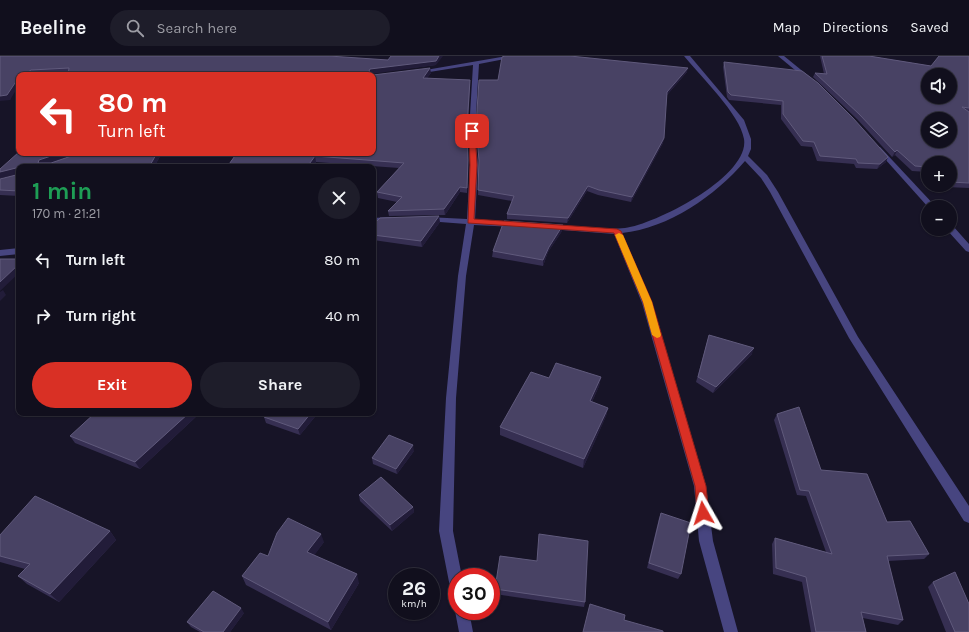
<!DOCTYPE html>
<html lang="en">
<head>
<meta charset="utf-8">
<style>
	body { margin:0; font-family:Karla,sans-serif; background:#1e1d2a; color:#f1f3f6; height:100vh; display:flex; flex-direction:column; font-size:15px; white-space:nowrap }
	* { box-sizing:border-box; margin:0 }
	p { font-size:13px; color:#9c9ca4 }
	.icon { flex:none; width:22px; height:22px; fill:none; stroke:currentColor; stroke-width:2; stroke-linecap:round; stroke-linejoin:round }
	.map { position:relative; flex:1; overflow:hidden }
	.sheet { position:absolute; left:16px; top:108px; width:360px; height:252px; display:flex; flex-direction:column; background:#110f1d; border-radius:8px; box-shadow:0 1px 3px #0004,0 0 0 1px #302f3b }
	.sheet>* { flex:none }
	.top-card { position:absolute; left:16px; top:16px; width:360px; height:84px; border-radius:8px; box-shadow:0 1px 3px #0004,0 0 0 1px #302f3b; background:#d93025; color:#fff; overflow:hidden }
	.fabs { position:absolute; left:921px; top:12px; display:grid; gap:8px }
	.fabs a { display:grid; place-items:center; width:36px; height:36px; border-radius:50%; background:#110f1d; box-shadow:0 1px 3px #0004,0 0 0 1px #302f3b; font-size:20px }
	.speed { position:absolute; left:388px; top:512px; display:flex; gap:8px; font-size:20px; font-weight:700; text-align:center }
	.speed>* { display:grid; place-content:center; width:52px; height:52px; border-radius:50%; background:#110f1d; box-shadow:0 1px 3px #0004,0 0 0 1px #302f3b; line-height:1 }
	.speed small { font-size:10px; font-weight:400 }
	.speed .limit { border:6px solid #d22; background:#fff; color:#111 }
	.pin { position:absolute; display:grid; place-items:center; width:34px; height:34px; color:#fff; margin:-17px; border-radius:8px; box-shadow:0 2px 6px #0006 }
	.me { position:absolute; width:44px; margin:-22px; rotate:354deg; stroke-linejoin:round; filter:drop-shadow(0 0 3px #0008) }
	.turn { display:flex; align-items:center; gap:14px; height:84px; padding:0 16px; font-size:18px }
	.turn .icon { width:52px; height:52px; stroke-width:2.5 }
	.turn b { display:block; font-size:28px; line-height:34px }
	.round { display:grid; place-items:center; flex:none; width:42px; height:42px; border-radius:21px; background:#1e1d2a }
	.head { display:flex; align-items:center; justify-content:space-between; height:68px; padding:0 16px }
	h1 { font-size:24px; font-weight:700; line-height:30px; color:#1e9e55 }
	.primary-button { display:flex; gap:8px; margin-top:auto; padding:8px 16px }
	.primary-button a { flex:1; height:46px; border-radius:24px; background:#d93025; color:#fff; font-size:16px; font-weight:700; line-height:46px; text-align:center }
	.primary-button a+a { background:#1e1d2a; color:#f1f3f6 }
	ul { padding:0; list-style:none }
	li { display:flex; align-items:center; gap:12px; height:56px; padding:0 16px }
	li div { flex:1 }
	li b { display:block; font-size:15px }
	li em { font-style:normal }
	header { display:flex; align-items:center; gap:24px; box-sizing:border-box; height:56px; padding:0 20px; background:#110f1d; border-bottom:1px solid #302f3b }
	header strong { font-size:19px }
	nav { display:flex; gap:22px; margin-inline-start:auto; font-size:14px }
	.search { width:280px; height:36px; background:#1e1d2a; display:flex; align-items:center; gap:10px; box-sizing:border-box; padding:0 14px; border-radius:22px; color:#9c9ca4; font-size:15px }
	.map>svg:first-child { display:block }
</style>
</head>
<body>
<header>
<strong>Beeline</strong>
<div class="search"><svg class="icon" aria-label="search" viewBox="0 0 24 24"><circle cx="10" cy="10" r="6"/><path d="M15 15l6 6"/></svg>Search here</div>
<nav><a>Map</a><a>Directions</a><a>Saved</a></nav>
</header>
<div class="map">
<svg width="969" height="576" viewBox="0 0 969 576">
	<rect width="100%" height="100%" fill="#171427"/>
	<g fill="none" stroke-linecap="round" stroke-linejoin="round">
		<g fill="#474580" fill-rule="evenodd">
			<polygon points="507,0 520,0 479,8 475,75 478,109 475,164 517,167 521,169 517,171 474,169 466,220 456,342 453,475 462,521 457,521 457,538 452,536 450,531 439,475 446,342 458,220 466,168 427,165 423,163 427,161 467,163 470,109 469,75 473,9 417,18 414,16"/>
			<path d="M684 0H690L744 64 751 83V93L748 100 767 119 778 136 858 281 969 450V467L964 465 849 282 770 136 761 122 745 105C715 140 669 172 622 177L652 247 706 430 713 485 738 576H724L699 485 694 430 642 247 614 178 549 173 545 171 549 169C574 171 600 175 625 172 656 168 750 120 744 83 740 58 701 21 684 0Z"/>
			<polygon points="778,0 784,0 811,22 811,24 807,24"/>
			<polygon points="876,91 880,91 936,151 928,151 876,93"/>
			<polygon points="391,161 395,163 394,165 373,166 373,162"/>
			<polygon points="950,170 953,170 969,188 969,196 966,195 947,174 950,173"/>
			<polygon points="19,192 19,198 0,200 0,194"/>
			<polygon points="457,550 457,555 469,555 473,576 459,576 455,555"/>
		</g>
	</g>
	<g fill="#362f52">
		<polygon points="0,0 436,9 371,17 373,19 431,17 427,22 470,28 468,74 468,109 467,137 460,136 445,159 389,160 388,155 397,146 378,142 377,136 399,112 316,106 312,111 227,111 373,19 68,16 19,19 10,44"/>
		<polygon points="820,0 869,0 931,10 969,0 969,132 946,131 943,129 950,129 950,107 928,107 928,116 912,115 895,99 892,101 857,63 813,21 815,17 824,18"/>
		<polygon points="724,6 886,106 877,113 856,112 854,108 817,105 812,91 801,90 781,63 781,49 729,44 727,41 723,11"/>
		<polygon points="687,16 667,39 663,87 631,146 598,139 587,135 567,167 507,163 507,158 512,145 478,139 479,107 476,70 498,24"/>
		<polygon points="77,97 49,107 51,107 80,97 162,97 154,111 19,111 19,140 0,139 0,123 16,119 17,118 0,122 0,113"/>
		<polygon points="440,166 422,191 373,184 373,169"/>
		<polygon points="562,175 548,196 543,210 492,201 493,195"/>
		<polygon points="709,279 752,298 713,337 696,326"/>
		<polygon points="601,321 599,330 592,346 608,352 606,360 583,412 500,379 500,371 549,322"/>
		<polygon points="200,357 140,413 75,387 70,380"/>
		<polygon points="267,357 318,357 300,379 266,367 264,361"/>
		<polygon points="777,358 821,414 887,466 929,498 924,503 888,505 903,564 898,569 863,562 866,576 811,576 802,526 773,518 772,488 775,482 826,496 806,440 797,439 774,364"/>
		<polygon points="414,395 397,418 373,408 372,402"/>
		<polygon points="359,439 413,451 414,456 392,475 360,445"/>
		<polygon points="661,457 681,518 678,523 647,512 659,462"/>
		<polygon points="110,475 116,484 59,546 27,528 18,520 25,513 0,506 0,479"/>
		<polygon points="324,486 314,499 359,527 331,574 246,529 242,520 268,500"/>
		<polygon points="537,505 585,546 584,551 495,538 495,533"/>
		<polygon points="933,526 969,576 946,576 928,531"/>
		<polygon points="244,557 230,576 200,576 191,571 187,566"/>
	</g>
	<g fill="#221c39">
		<polygon points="439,0 443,0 436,9 371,18 369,15 370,13"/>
		<polygon points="430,12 431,17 423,27 423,22"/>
		<polygon points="688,12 687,16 666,40 667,36"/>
		<polygon points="31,14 33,18 32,19 24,19"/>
		<polygon points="19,22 19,29 10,44 0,45 0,40"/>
		<polygon points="664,82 663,87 631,146 632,141"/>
		<polygon points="897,94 895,99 892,101 895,96"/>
		<polygon points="60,97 77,97 42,110 38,107 39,104"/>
		<polygon points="157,97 162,97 154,111 149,111"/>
		<polygon points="315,100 316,106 312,111 307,111"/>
		<polygon points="888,101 886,106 877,113 880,108"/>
		<polygon points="16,112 19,118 0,122 0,116"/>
		<polygon points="588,130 587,135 567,167 568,162"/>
		<polygon points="460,131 460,136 445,159 444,153"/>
		<polygon points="439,160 440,166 422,191 421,185"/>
		<polygon points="563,169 562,175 548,196 543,210 543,204 549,191"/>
		<polygon points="19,208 19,217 0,235 0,226"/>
		<polygon points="3,234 6,239 0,245 0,236"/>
		<polygon points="754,292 752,298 713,337 716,331"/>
		<polygon points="601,321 599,330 588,354 590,345"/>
		<polygon points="608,352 606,360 583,412 584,403"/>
		<polygon points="189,357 200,357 140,413 135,406"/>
		<polygon points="311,357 318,357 300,379 298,373"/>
		<polygon points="413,389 414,395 397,418 396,413"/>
		<polygon points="413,451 414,456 392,475 390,469"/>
		<polygon points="110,475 116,484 59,546 50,538"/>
		<polygon points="321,478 324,486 311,504 307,496"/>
		<polygon points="357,518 359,527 331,574 328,566"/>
		<polygon points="241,552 244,557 230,576 223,576"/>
	</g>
	<g fill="#484264" stroke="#605a7c" fill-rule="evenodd">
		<polygon points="0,0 329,0 388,4 391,0 439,0 436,5 370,13 369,15 373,19 430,12 423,22 470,24 467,70 468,104 467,132 460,131 444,153 388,155 402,141 377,136 404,107 315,100 307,111 227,111 237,97 373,97 373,19 68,19 69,12 31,14 24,19 19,19 19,22 17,24 7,39 0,40"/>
		<polygon points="505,0 570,0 688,12 667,36 664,82 632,141 599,134 588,130 568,162 507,158 514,140 478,134 479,104 476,70 479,24 498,24 502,1"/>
		<path d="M822 0H869L931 10 939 0H969V52L962 51 969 56V127L950 126V107H928V111L915 110 897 94 895 96 859 58 815 17 827 18ZM928 19H950V41H928ZM928 63H950V85H928Z"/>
		<polygon points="724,6 802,15 818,27 853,62 888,101 880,108 858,107 856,103 820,100 814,86 803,85 783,58 783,45 731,39 728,36"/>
		<polygon points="19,96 19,97 60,97 39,104 38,107 51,107 80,97 157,97 149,111 19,111 19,135 0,134 0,123 16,119 18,114 16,112 0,116 0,113"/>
		<polygon points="439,160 421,185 373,179 373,169 380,162"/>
		<polygon points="504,165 563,169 549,191 543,204 493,195"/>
		<polygon points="0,203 19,203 19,208 0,226"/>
		<polygon points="709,279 754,292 716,331 698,321"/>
		<polygon points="556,307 601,321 590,345 608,352 584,403 500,371 531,316 549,322"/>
		<polygon points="799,351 821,414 867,418 887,466 910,465 929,498 887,500 903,564 861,556 866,576 816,576 806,521 776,512 775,482 832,498 809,435 800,434 777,358"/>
		<polygon points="95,357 189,357 135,406 70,380"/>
		<polygon points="267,357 311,357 298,373 264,361"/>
		<polygon points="389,379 413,389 396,413 372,402"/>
		<polygon points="381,421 413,451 390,469 359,439"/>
		<polygon points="35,440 110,475 50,538 18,520 30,508 0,500 0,479"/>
		<polygon points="661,457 691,467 681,518 649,507"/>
		<polygon points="288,462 321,478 307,496 357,518 328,566 242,520 260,497 268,500 277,477"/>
		<polygon points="539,478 588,485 585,546 495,533 500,500 537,505"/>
		<polygon points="955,516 969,548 969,576 955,576 933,526"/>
		<polygon points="213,535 241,552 223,576 204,576 187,566"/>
		<polygon points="590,548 625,559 624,564 663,575 663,576 583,576"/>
	</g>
	<polygon fill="#d93025" stroke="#8d1f18" points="472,73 475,75 477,109 474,163 617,173 621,175 652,246 706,430 709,457 707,461 703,462 699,461 697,457 695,430 643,246 614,177 468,167 470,109 469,75"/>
	<polygon fill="#f59e0b" points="619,177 623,179 652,246 661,279 660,281 657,282 652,279 643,246 615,179"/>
</svg>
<div class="fabs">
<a><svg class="icon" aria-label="sound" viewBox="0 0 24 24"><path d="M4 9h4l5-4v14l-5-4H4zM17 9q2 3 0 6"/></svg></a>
<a><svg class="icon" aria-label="layers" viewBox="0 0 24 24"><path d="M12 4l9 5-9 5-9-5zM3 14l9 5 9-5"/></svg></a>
<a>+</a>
<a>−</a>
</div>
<div class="speed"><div>26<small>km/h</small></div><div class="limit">30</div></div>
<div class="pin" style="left:472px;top:75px;background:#d93025"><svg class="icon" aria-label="arrive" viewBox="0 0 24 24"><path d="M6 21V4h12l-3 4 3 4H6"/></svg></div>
<svg class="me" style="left:703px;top:457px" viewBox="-20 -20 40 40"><path d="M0-17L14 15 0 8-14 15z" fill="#d93025" stroke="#fff" stroke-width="4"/></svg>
<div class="top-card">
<div class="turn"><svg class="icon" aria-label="left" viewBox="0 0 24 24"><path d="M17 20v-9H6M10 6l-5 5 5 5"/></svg><div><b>80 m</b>Turn left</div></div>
</div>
<section class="sheet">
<div class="head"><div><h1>1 min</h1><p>170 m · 21:21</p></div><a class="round"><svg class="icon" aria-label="close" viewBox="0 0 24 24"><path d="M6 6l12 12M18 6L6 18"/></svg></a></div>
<ul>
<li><svg class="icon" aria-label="left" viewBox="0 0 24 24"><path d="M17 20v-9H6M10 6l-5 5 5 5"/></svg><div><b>Turn left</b></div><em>80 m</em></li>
<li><svg class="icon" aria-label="right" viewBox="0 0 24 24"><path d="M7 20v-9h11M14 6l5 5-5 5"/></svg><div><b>Turn right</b></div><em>40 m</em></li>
</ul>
<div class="primary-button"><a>Exit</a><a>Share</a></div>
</section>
</div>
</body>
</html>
